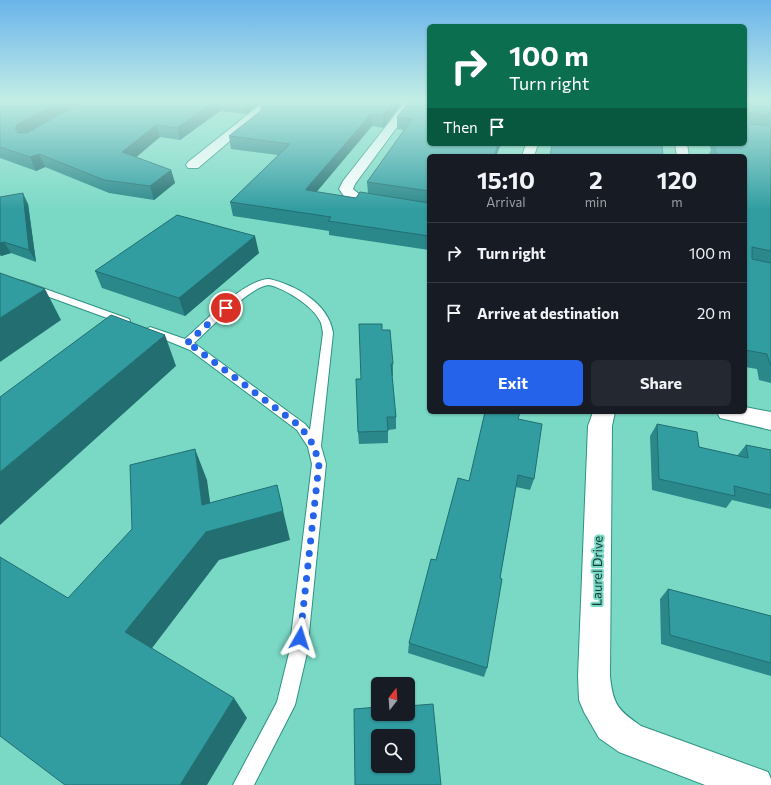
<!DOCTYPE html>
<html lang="en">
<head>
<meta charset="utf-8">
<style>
	body { margin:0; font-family:Commissioner,sans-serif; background:#242831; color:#f1f3f6; height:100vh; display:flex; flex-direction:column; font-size:15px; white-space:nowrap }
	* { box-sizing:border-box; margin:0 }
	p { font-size:13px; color:#9ea1a6 }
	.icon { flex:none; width:22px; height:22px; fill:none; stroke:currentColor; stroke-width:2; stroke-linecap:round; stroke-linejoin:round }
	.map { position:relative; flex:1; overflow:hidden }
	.drawer { position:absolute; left:427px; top:154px; width:320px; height:260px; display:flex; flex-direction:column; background:#171b24; border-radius:6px; box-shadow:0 1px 3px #0004 }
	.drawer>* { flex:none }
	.guide { position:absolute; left:427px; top:24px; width:320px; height:122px; border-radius:6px; box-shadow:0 1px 3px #0004; background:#0b6e4f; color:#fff; overflow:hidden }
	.needle { width:26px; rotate:17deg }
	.buttons { position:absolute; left:371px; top:677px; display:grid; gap:8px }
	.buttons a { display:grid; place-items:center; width:44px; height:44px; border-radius:6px; background:#171b24; box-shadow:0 1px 3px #0004; font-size:20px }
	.pin { position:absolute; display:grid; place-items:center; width:34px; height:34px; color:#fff; margin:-17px; border:2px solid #fff; border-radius:50%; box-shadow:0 1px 4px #0007 }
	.me { position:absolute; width:44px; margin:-22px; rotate:6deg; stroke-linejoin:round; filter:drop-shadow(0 0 3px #0008) }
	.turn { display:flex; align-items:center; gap:14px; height:84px; padding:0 16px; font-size:18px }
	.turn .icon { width:52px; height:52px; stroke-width:2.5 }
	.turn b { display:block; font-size:28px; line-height:34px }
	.then { display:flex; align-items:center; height:38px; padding:0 16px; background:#0003; gap:8px; font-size:15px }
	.eta { display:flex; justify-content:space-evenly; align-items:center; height:68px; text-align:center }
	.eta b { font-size:24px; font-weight:700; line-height:28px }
	.cta { display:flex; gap:8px; margin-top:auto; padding:8px 16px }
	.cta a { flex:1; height:46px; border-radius:6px; background:#2563eb; color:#fff; font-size:16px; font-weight:700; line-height:46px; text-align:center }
	.cta a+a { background:#242831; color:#f1f3f6 }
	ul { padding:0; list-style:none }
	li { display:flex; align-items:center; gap:12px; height:60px; padding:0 16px; border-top:1px solid #363941 }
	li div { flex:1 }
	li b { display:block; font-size:15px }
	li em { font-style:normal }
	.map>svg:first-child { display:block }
</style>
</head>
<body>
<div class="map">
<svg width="771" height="785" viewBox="0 0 771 785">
	<rect width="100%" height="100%" fill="#7ad9c5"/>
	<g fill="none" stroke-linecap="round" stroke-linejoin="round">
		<g stroke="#2d9280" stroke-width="2">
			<g id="service">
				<polygon points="0,279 23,281 129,319 130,321 129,323 121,323 19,286 0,285"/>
				<path d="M269 279C296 285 329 304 333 333L321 446 326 464 307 653 295 705 254 785H233L277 702 289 653 312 464 308 447 297 430 190 350 146 332 145 330 150 327 185 339C205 322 243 280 269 279ZM269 285C284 288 313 306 320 321 322 324 322 329 323 333L310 430 305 424 194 343C210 329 250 286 269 285Z"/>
			</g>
		</g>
		<g stroke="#2d9280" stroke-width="2">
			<g id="minor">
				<polygon points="266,100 278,100 198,168 188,168 186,165 188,162"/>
				<polygon points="409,101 414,104 355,184 353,189 359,194 367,197 429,206 429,216 359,204 346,199 339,189 343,181 405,102"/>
				<polygon points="526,144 538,144 534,156 522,156"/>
				<polygon points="675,144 687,144 689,156 677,156"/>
				<polygon points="745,407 771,412 771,430 720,418 717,412 745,412"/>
				<path d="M593 412H615L612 426 610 676C613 705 618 710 641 726L768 772 771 779V785H705L619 752 599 738 584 712 579 700 578 676 588 426Z"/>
			</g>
		</g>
		<g stroke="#2d9280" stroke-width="2">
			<polygon id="tertiary" points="387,100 412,100 429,104 429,110 392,103"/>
		</g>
		<use href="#service" fill="#fff" fill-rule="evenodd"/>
		<use href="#minor" fill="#fff" fill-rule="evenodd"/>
		<use href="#tertiary" fill="#fff" fill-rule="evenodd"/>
	</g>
	<g fill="#2a878a">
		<polygon points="0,100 263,100 246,114 220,111 180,140 160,137 136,157 171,170 175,183 154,200 109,193 45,167 36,171 0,158"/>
		<polygon points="264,100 400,100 400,106 383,128 372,126 316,192 356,198 368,193 367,182 404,130 397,129 397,117 410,100 501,144 496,156 429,156 429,250 329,235 329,231 233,216 230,202 278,155 231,149 229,136 261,111 260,104"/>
		<polygon points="745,100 771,100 771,383 759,380 757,369 745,367 745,156 708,156 711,150 709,144 745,144"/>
		<polygon points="0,197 28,204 36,262 11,253 1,256"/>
		<polygon points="259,253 185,316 102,288 95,271"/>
		<polygon points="382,330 393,364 393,376 392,376 396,417 396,429 388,430 388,443 359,444 358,432 361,379"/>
		<polygon points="518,419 534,479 530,490 516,487 500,578 487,668 484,677 408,653 409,643 436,560 469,481"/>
		<polygon points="657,424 699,447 737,456 746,445 771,450 771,509 732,500 726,508 652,490 650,436"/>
		<polygon points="668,589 771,616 771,676 661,644 660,599"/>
	</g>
	<g fill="#226e71">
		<polygon points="63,100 89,100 21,140 15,128 18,124"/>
		<polygon points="216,100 218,100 220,111 180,140 177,128"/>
		<polygon points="246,100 263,100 246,114 244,102"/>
		<polygon points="395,100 400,100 400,106 383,128 383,115"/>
		<polygon points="371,114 372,126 309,201 306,189"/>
		<polygon points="156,125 160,137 127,165 122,152"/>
		<polygon points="498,144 501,144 496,156 494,156"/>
		<polygon points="39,154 45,167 36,171 30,157"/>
		<polygon points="171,170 175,183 154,200 150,186"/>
		<polygon points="23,193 28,204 36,262 29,250"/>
		<polygon points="255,236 259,253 185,316 179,298"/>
		<polygon points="4,242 11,253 1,256 0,255 0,243"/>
		<polygon points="45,289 61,320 0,362 0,318"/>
		<polygon points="165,335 176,366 0,525 0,472"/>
		<polygon points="195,449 207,480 214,530 277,485 290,540 219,560 146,656 125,632 202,505"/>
		<polygon points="234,698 247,718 207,785 180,785"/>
	</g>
	<g fill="#319da1" stroke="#226e71" fill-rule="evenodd">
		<polygon points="0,100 63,100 18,124 15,128 18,133 27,133 85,100 216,100 177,128 156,125 122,152 171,170 150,186 104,180 39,154 30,157 0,147"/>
		<polygon points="229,100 246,100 244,102"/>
		<polygon points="264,100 395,100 383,115 371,114 306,189 307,189 306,190 356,198 360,192 429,203 429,236 328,221 331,217 230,202 290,144 229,136 268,105 260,104"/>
		<polygon points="410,100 429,100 429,144 498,144 494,156 496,156 429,156 429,191 367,182 412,119 397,117"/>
		<polygon points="745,100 771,100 771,115 751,113 749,115 750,124 771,126 771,251 752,247 752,259 771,263 771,365 770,365 767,354 745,350 745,156 717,156 714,144 745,144"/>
		<polygon points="552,144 662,144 663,156 550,156"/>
		<polygon points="23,193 29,250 4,242 0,243 0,197"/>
		<polygon points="177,215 255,236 179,298 95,271"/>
		<polygon points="0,273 45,289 0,318"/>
		<polygon points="111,315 165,335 0,472 0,397"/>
		<polygon points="359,324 382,324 382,330 390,330 393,364 391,364 396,417 387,417 388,431 358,432 356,379 361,379"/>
		<polygon points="485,412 520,412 518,419 542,424 534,479 518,475 500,578 502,579 487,668 409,643 431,559 436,560 458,478 469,481"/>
		<polygon points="657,424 697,432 699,447 748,458 746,445 771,450 771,495 734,486 735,496 659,479"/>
		<polygon points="195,449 202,505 277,485 283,511 206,532 125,632 234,698 180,785 65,785 0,736 0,557 68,598 132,529 130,465"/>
		<polygon points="668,589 771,616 771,663 670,635"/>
		<path d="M433 704 441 785H355L354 709 378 707V714H408V706ZM378 736H408V766H378Z"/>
	</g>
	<linearGradient id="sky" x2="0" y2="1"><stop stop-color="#6ab4eb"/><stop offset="0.48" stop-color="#c3eee5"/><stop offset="1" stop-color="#c3eee5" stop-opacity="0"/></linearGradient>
	<rect width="771" height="210" fill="url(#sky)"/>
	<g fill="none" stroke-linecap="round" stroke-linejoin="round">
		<polyline stroke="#2563eb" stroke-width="7" stroke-dasharray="0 12.6" points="226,308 186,344 194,347 301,427 314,446 319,464 300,638"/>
	</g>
	<g text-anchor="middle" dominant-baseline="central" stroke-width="4" stroke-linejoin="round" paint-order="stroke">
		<g font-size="13" fill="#113a33" stroke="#7ad9c5">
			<text transform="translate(597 571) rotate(-89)">Laurel Drive</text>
		</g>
	</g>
</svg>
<div class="buttons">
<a><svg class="needle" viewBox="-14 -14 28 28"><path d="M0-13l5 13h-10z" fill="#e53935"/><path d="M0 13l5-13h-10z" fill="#9ea1a6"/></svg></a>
<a><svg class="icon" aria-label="search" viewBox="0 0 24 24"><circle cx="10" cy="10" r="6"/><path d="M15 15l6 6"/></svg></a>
</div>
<div class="pin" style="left:226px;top:308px;background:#d93025"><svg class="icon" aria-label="arrive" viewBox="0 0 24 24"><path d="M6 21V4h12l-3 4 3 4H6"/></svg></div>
<svg class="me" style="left:300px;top:638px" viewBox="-20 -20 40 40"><path d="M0-17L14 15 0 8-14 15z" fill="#2563eb" stroke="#fff" stroke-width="4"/></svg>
<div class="guide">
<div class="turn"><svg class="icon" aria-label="right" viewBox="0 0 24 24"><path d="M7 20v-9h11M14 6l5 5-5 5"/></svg><div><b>100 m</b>Turn right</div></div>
<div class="then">Then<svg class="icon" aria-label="arrive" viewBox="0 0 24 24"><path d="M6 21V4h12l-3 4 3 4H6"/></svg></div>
</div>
<section class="drawer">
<div class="eta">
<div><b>15:10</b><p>Arrival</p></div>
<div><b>2</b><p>min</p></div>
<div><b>120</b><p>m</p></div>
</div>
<ul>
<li><svg class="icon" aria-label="right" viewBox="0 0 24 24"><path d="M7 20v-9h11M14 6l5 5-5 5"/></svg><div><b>Turn right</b></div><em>100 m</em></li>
<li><svg class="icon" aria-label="arrive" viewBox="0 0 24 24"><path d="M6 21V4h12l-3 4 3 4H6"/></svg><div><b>Arrive at destination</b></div><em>20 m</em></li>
</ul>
<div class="cta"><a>Exit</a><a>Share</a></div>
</section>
</div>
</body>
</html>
